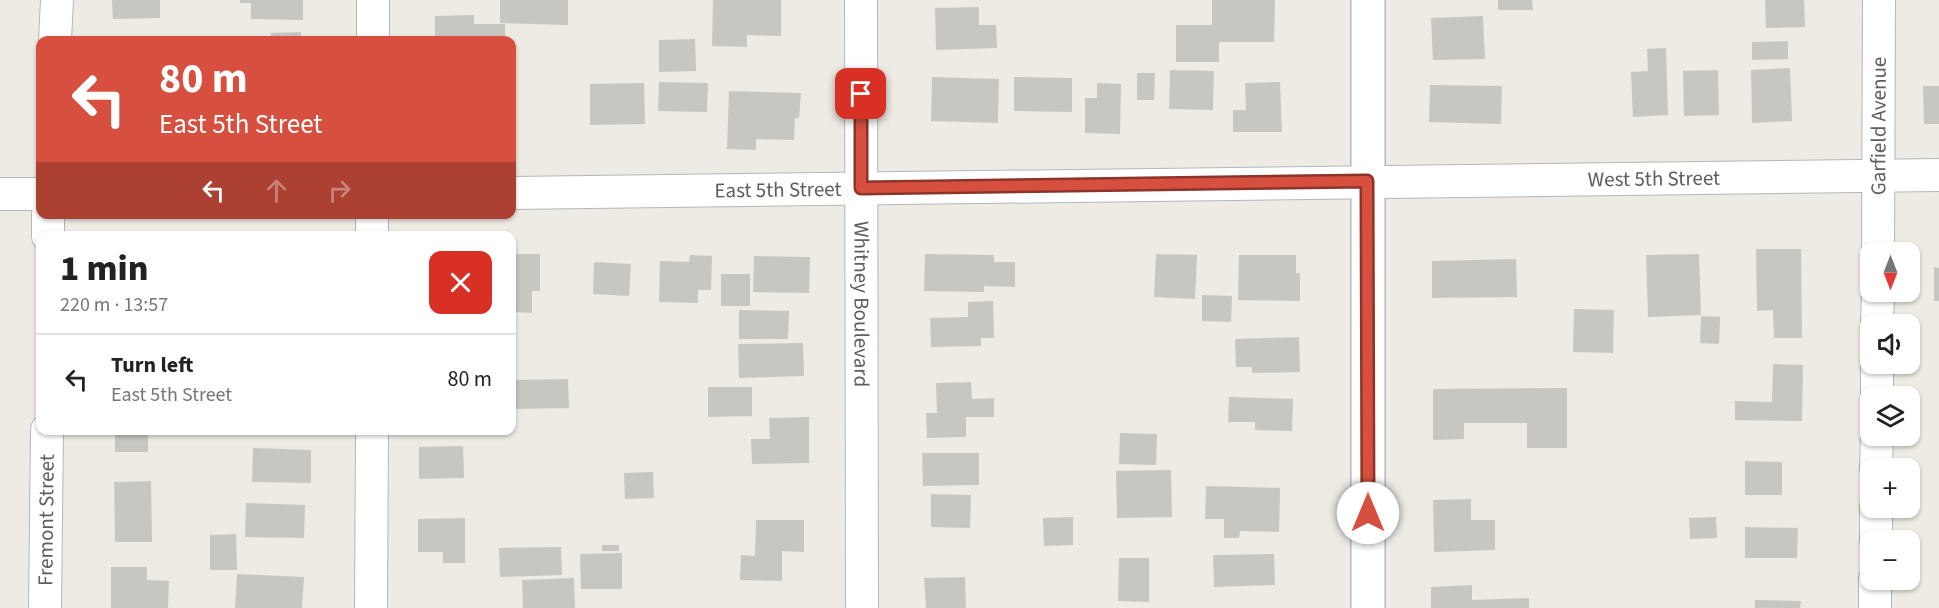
<!DOCTYPE html>
<html lang="en">
<head>
<meta charset="utf-8">
<style>
	body { margin:0; font-family:"Source Sans 3",sans-serif; background:#f6f6f6; color:#222; height:100vh; display:flex; flex-direction:column; font-size:22px; white-space:nowrap }
	* { box-sizing:border-box; margin:0 }
	p { font-size:20px; color:#767676 }
	.icon { flex:none; width:33px; height:33px; fill:none; stroke:currentColor; stroke-width:2; stroke-linecap:round; stroke-linejoin:round }
	.map { position:relative; flex:1; overflow:hidden }
	.drawer { position:absolute; left:36px; top:231px; width:480px; height:204px; display:flex; flex-direction:column; background:#fff; border-radius:12px; box-shadow:0 2px 4px #0004 }
	.drawer>* { flex:none }
	.top-card { position:absolute; left:36px; top:36px; width:480px; height:183px; border-radius:12px; box-shadow:0 2px 4px #0004; background:#d7503f; color:#fff; overflow:hidden }
	.needle { width:39px; rotate:180deg }
	.controls { position:absolute; left:1860px; top:242px; display:grid; gap:12px }
	.controls a { display:grid; place-items:center; width:60px; height:60px; border-radius:12px; background:#fff; box-shadow:0 2px 4px #0004; font-size:30px }
	.pin { position:absolute; display:grid; place-items:center; width:51px; height:51px; color:#fff; margin:-26px; border-radius:12px; box-shadow:0 3px 9px #0006 }
	.me { position:absolute; width:66px; margin:-33px; rotate:0deg; stroke-linejoin:round; filter:drop-shadow(0 0 4px #0008) }
	.turn { display:flex; align-items:center; gap:21px; height:126px; padding:0 24px; font-size:27px }
	.turn .icon { width:78px; height:78px; stroke-width:2.5 }
	.turn b { display:block; font-size:42px; line-height:51px }
	.lanes { display:flex; align-items:center; height:57px; padding:0 24px; background:#0003; justify-content:center; gap:30px; direction:ltr }
	.lanes .off { opacity:.35 }
	.round { display:grid; place-items:center; flex:none; width:63px; height:63px; border-radius:12px; background:#f6f6f6 }
	.head { display:flex; align-items:center; justify-content:space-between; height:102px; padding:0 24px }
	h1 { font-size:36px; font-weight:800; line-height:45px }
	ul { padding:0; list-style:none }
	li { display:flex; align-items:center; gap:18px; height:90px; padding:0 24px; border-top:2px solid #e0e0e0 }
	li div { flex:1 }
	li b { display:block; font-size:22px }
	li em { font-style:normal }
	.map>svg:first-child { display:block }
</style>
</head>
<body>
<div class="map">
<svg width="1939" height="608" viewBox="0 0 1939 608">
	<rect width="100%" height="100%" fill="#edebe4"/>
	<g fill="#c8c6c0">
		<polygon points="112,0 160,0 160,18 113,19"/>
		<polygon points="240,0 303,0 303,20 251,19 251,3 240,3"/>
		<polygon points="500,0 568,0 568,25 500,23"/>
		<polygon points="713,0 781,0 781,36 747,35 747,47 712,46"/>
		<polygon points="1212,0 1275,0 1274,42 1219,42 1219,62 1176,62 1176,25 1212,25"/>
		<polygon points="1498,0 1532,0 1533,10 1498,10"/>
		<polygon points="1765,0 1804,0 1805,27 1766,28"/>
		<polygon points="979,7 979,25 996,25 997,48 936,50 935,8"/>
		<polygon points="474,15 474,24 505,24 505,40 435,40 435,16"/>
		<polygon points="1483,16 1485,59 1433,60 1431,18"/>
		<polygon points="301,32 301,40 271,40 271,33"/>
		<polygon points="695,39 696,71 659,72 659,40"/>
		<polygon points="1788,41 1788,59 1752,60 1752,42"/>
		<polygon points="1666,48 1668,115 1633,117 1631,72 1648,71 1647,49"/>
		<polygon points="1790,68 1792,121 1752,123 1751,70"/>
		<polygon points="1170,70 1214,71 1213,110 1169,109"/>
		<polygon points="1718,70 1719,115 1684,116 1683,71"/>
		<polygon points="1137,73 1155,73 1154,100 1137,100"/>
		<polygon points="932,77 999,79 998,123 931,121"/>
		<polygon points="1014,77 1072,78 1072,112 1014,111"/>
		<polygon points="659,82 708,83 707,112 658,111"/>
		<polygon points="1280,82 1282,132 1233,132 1233,110 1246,110 1245,83"/>
		<polygon points="644,83 645,124 590,125 590,84"/>
		<polygon points="1097,83 1121,84 1120,134 1085,133 1085,98 1097,98"/>
		<polygon points="1430,85 1502,86 1501,124 1429,122"/>
		<polygon points="1923,86 1939,86 1939,124 1924,124"/>
		<polygon points="729,91 801,93 799,118 795,118 794,140 756,139 756,150 727,149"/>
		<polygon points="1756,249 1801,249 1802,338 1774,338 1773,310 1757,311"/>
		<polygon points="512,254 540,254 540,291 532,291 532,313 512,312"/>
		<polygon points="925,254 994,255 994,262 1015,262 1015,287 984,286 984,292 924,291"/>
		<polygon points="1156,254 1197,255 1195,299 1154,297"/>
		<polygon points="1699,254 1701,315 1648,317 1646,255"/>
		<polygon points="690,255 712,256 711,290 698,290 698,303 659,302 660,261 689,262"/>
		<polygon points="1239,255 1296,255 1296,273 1300,273 1300,301 1238,300"/>
		<polygon points="754,256 810,257 809,293 753,292"/>
		<polygon points="1516,259 1517,297 1432,298 1432,261"/>
		<polygon points="594,262 631,264 629,296 593,294"/>
		<polygon points="1934,267 1939,268 1939,301 1934,301"/>
		<rect x="721" y="274" width="29" height="32"/>
		<polygon points="1202,295 1232,296 1231,322 1202,321"/>
		<polygon points="993,301 994,338 981,338 981,346 931,347 930,318 968,317 968,302"/>
		<polygon points="1574,309 1614,310 1613,353 1573,352"/>
		<polygon points="739,310 789,311 788,339 739,339"/>
		<polygon points="1701,316 1720,317 1719,344 1700,343"/>
		<polygon points="1299,337 1300,372 1252,373 1252,367 1236,367 1235,339"/>
		<polygon points="803,343 804,376 739,378 738,344"/>
		<polygon points="1773,364 1803,365 1802,421 1735,420 1735,401 1772,402"/>
		<polygon points="568,379 569,408 515,409 515,380"/>
		<polygon points="971,382 972,399 994,398 994,417 966,417 966,437 927,438 926,413 937,413 936,383"/>
		<polygon points="708,387 752,387 752,416 708,417"/>
		<polygon points="1567,388 1567,448 1527,448 1527,423 1464,423 1464,439 1433,440 1433,389"/>
		<polygon points="1229,397 1293,399 1292,431 1255,430 1255,422 1228,422"/>
		<polygon points="809,417 809,463 752,464 751,439 770,439 769,418"/>
		<rect x="115" y="430" width="33" height="22"/>
		<polygon points="1120,433 1157,434 1156,465 1119,464"/>
		<polygon points="463,446 464,478 419,479 419,447"/>
		<polygon points="253,448 311,450 311,483 252,482"/>
		<polygon points="922,453 979,453 979,485 923,486"/>
		<polygon points="1745,461 1782,462 1782,495 1745,495"/>
		<polygon points="1171,470 1172,517 1117,518 1116,471"/>
		<polygon points="653,472 654,498 625,499 624,473"/>
		<polygon points="151,481 152,542 115,542 114,482"/>
		<polygon points="1206,486 1280,488 1279,532 1240,531 1239,538 1224,538 1224,519 1205,519"/>
		<polygon points="931,494 971,495 970,528 931,527"/>
		<polygon points="1471,499 1471,520 1495,520 1495,550 1434,552 1433,500"/>
		<polygon points="246,503 305,505 304,538 245,537"/>
		<polygon points="1073,517 1073,545 1044,546 1043,518"/>
		<polygon points="1716,517 1717,538 1690,539 1689,518"/>
		<polygon points="465,518 465,563 443,563 443,552 418,552 418,519"/>
		<polygon points="756,520 804,520 804,552 782,551 782,581 740,580 741,555 755,556"/>
		<polygon points="1745,527 1798,528 1797,558 1745,558"/>
		<polygon points="236,534 237,570 210,570 210,535"/>
		<rect x="602" y="545" width="17" height="6"/>
		<polygon points="561,547 562,575 500,577 499,548"/>
		<polygon points="622,553 622,589 581,589 580,554"/>
		<polygon points="1274,554 1275,585 1214,587 1213,555"/>
		<polygon points="1119,558 1149,558 1149,602 1118,601"/>
		<polygon points="111,567 147,567 147,580 169,581 168,608 111,608"/>
		<polygon points="237,574 304,577 302,608 235,608"/>
		<polygon points="965,577 966,608 926,608 924,578"/>
		<polygon points="574,578 575,608 523,608 522,580"/>
		<polygon points="1472,585 1472,600 1529,598 1529,608 1431,608 1431,587"/>
		<polygon points="1755,600 1801,601 1800,608 1755,608"/>
	</g>
	<g fill="none" stroke-linecap="round" stroke-linejoin="round">
		<g stroke="#b4b6b9" stroke-width="34">
			<g id="street">
				<path id="s1" d="M861 0 862 608"/>
				<polyline points="55,40 57,0"/>
				<polyline points="373,40 373,0"/>
				<path id="s2" d="M512 193 1939 175"/>
				<polyline points="0,194 40,194"/>
				<polyline points="48,236 48,214"/>
				<polyline points="372,236 372,214"/>
				<path id="s3" d="M1878 252 1879 0"/>
				<polyline points="1877,324 1878,291"/>
				<polyline points="1877,396 1877,363"/>
				<polyline points="1876,468 1877,435"/>
				<polyline points="1876,540 1876,507"/>
				<path id="s4" d="M45 608 47 430"/>
				<polyline points="371,608 372,430"/>
				<polyline points="1875,608 1875,579"/>
			</g>
		</g>
		<g stroke="#b5b7bc" stroke-width="36">
			<polyline id="secondary" points="1368,608 1368,0"/>
		</g>
		<use href="#street" stroke="#fff" stroke-width="32"/>
		<use href="#secondary" stroke="#fff" stroke-width="33"/>
	</g>
	<g fill="none" stroke-linecap="round" stroke-linejoin="round">
		<g stroke="#8c3429" stroke-width="15">
			<polyline id="route" points="861,94 861,188 1367,181 1368,513"/>
		</g>
		<use href="#route" stroke="#d7503f" stroke-width="10"/>
	</g>
	<g text-anchor="middle" dominant-baseline="central" stroke-width="6" stroke-linejoin="round" paint-order="stroke">
		<g font-size="21" fill="#5c5e63" stroke="#fff">
			<text stroke="none"><textPath href="#s3" startOffset="126">Garfield Avenue</textPath></text>
			<text stroke="none"><textPath href="#s2" startOffset="1142">West 5th Street</textPath></text>
			<text stroke="none"><textPath href="#s2" startOffset="266">East 5th Street</textPath></text>
			<text stroke="none"><textPath href="#s1" startOffset="304">Whitney Boulevard</textPath></text>
			<text stroke="none"><textPath href="#s4" startOffset="88">Fremont Street</textPath></text>
		</g>
	</g>
</svg>
<div class="controls">
<a><svg class="needle" viewBox="-14 -14 28 28"><path d="M0-13l5 13h-10z" fill="#e53935"/><path d="M0 13l5-13h-10z" fill="#767676"/></svg></a>
<a><svg class="icon" aria-label="sound" viewBox="0 0 24 24"><path d="M4 9h4l5-4v14l-5-4H4zM17 9q2 3 0 6"/></svg></a>
<a><svg class="icon" aria-label="layers" viewBox="0 0 24 24"><path d="M12 4l9 5-9 5-9-5zM3 14l9 5 9-5"/></svg></a>
<a>+</a>
<a>−</a>
</div>
<div class="pin" style="left:861px;top:94px;background:#d93025"><svg class="icon" aria-label="arrive" viewBox="0 0 24 24"><path d="M6 21V4h12l-3 4 3 4H6"/></svg></div>
<svg class="me" style="left:1368px;top:513px" viewBox="-20 -20 40 40"><circle r="19" fill="#fff"/><path d="M0-13L10 11 0 6-10 11z" fill="#d7503f"/></svg>
<div class="top-card">
<div class="turn"><svg class="icon" aria-label="left" viewBox="0 0 24 24"><path d="M17 20v-9H6M10 6l-5 5 5 5"/></svg><div><b>80 m</b>East 5th Street</div></div>
<div class="lanes"><svg class="icon" aria-label="left" viewBox="0 0 24 24"><path d="M17 20v-9H6M10 6l-5 5 5 5"/></svg><svg class="icon off" aria-label="ahead" viewBox="0 0 24 24"><path d="M12 20V5M6 11l6-6 6 6"/></svg><svg class="icon off" aria-label="right" viewBox="0 0 24 24"><path d="M7 20v-9h11M14 6l5 5-5 5"/></svg></div>
</div>
<section class="drawer">
<div class="head"><div><h1>1 min</h1><p>220 m · 13:57</p></div><a class="round" style="background:#d93025;color:#fff"><svg class="icon" aria-label="close" viewBox="0 0 24 24"><path d="M6 6l12 12M18 6L6 18"/></svg></a></div>
<ul>
<li><svg class="icon" aria-label="left" viewBox="0 0 24 24"><path d="M17 20v-9H6M10 6l-5 5 5 5"/></svg><div><b>Turn left</b><p>East 5th Street</p></div><em>80 m</em></li>
</ul>
</section>
</div>
</body>
</html>
